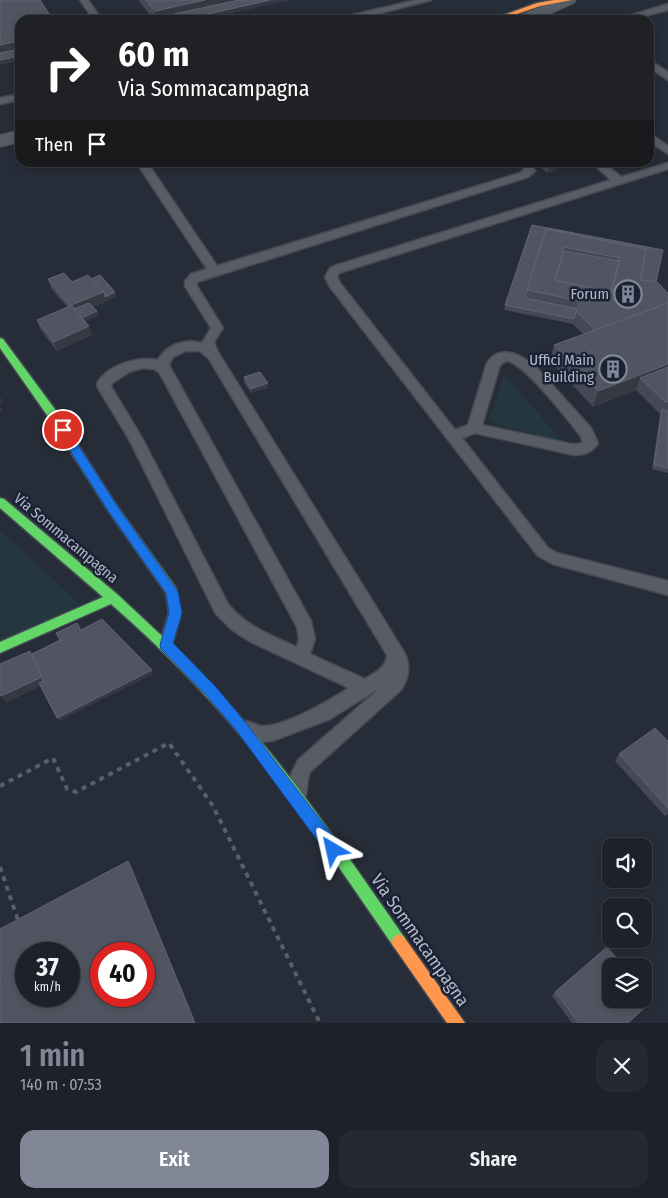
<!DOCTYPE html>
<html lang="en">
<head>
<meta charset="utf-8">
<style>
	body { margin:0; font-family:"Fira Sans Condensed",sans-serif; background:#252a32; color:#f1f3f6; height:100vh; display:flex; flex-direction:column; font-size:19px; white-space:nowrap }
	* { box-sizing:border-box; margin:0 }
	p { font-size:16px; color:#a0a4a8 }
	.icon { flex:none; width:28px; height:28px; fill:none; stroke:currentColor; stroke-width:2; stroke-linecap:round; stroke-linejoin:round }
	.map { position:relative; height:1023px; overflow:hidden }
	.sheet { display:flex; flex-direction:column; background:#1d222a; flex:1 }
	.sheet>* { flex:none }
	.top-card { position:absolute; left:15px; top:15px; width:639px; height:152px; border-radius:15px; box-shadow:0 2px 8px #0003,0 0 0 1px #3b3f47; background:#202124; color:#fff; overflow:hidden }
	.buttons { position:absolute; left:602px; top:838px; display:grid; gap:10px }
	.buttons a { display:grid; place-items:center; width:50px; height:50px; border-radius:10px; background:#1d222a; box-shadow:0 2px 8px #0003,0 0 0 1px #3b3f47; font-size:25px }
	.speed { position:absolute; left:15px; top:942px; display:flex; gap:10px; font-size:25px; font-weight:700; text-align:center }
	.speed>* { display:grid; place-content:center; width:65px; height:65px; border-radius:50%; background:#1d222a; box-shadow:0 2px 8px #0003,0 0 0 1px #3b3f47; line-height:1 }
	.speed small { font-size:12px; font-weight:400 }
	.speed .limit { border:8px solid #d22; background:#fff; color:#111 }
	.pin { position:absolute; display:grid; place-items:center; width:42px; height:42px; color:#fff; margin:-21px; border:2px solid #fff; border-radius:50%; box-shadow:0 1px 5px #0007 }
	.me { position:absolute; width:55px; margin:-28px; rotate:324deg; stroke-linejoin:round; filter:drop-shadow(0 0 4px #0008) }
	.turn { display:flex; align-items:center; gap:18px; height:105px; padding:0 20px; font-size:22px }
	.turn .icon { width:65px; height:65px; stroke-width:2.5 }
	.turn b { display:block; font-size:35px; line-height:42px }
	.then { display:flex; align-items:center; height:48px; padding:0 20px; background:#0003; gap:10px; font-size:19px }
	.round { display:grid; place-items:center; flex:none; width:52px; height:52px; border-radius:15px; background:#252a32 }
	.headline { display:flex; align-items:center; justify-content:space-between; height:85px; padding:0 20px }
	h1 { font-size:30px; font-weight:600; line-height:38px; color:#818796 }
	.cta { display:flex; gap:10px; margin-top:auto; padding:10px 20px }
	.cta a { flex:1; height:58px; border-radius:15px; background:#818796; color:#fff; font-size:20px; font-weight:600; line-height:58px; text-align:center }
	.cta a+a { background:#252a32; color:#f1f3f6 }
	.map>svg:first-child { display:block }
</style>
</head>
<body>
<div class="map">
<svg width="668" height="1023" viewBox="0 0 668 1023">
	<rect width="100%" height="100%" fill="#272d38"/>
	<g fill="#24373e">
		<polygon points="504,374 562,441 497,425 490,417"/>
		<polygon points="0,530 81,605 0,641"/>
	</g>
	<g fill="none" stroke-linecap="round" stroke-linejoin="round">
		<g stroke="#454a54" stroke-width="3">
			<g id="lane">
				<polygon points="80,0 88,0 102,20 94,20"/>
				<polygon points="416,0 431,0 354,20 339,20 340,18"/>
				<polygon points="668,4 668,10 629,20 615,20"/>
				<polygon points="649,60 668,72 668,80 649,67"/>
				<polygon points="20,94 20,100 0,104 0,98"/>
				<polygon points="649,133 668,146 668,154 649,141"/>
				<path d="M136 162H147L217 266 520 173 524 170 519 162H530L535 171 528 177 197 282V286L223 328 214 342 218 352 404 652C411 667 409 677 401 690L310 772C306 782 308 791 304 800L297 803 290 800 288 794V781L298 760 380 688 330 719 272 741 260 742 240 735 237 729 240 723 246 721C251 722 256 725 261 726 283 728 330 700 349 688L251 642 232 630 216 614 129 439 98 388 97 383C108 365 138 356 158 360 166 345 185 338 202 343L211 328 185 286V281L191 274 207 269ZM186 351H200L209 359 387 655C387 668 374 673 365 679L310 654 315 639 311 621 169 365 173 357ZM142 368 154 369 159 372 297 627 299 639 297 647C271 636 246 626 228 604L142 438 112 388 111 384 129 372Z"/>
				<path d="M591 162H603L621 177 668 163V169L345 271 339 273 337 277 340 283 455 430 468 425 487 363C500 343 522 355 536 367L591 428 598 443C593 452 584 455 574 455L475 433 462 438 548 548 557 553 668 581V595L553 564 538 556 330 287 325 277 330 268 337 265 611 180ZM506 361C523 361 568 420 580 435L583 442 579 444H571L482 425 500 365Z"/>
			</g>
		</g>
		<g stroke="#454a54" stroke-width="2">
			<g id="street">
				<polygon points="555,0 576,0 574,3 536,20 514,20 516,17"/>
				<polygon points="20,130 20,142 0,147 0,135"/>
			</g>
		</g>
		<g stroke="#454a54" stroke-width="3">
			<path id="fast" d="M0 338 3 339 57 412 117 506 176 588 181 613 172 645C263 731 333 835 404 937L407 942 404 947 399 950 394 947C346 878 300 808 247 743 206 693 160 647 111 604L0 653V642L103 597 0 508V498L4 499 117 594 162 636 169 613 166 593 109 512 49 418 0 348Z"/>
		</g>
		<g stroke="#454a54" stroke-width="3">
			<g id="slow">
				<polygon points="554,0 572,0 540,6 499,20 490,20 537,3"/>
				<polygon points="399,934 404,937 465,1023 447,1023 394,947 391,942 394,937"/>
			</g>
		</g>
		<g stroke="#595f68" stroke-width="4" stroke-dasharray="5 5" stroke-linecap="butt">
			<polyline points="0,786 53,758 67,789 76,792 169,743 213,806 320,1023"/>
			<polyline points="0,867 19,923"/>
		</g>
		<use href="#lane" fill="#585c65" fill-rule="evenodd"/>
		<use href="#street" fill="#585c65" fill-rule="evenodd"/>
		<use href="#fast" fill="#63d668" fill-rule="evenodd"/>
		<use href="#slow" fill="#ff974d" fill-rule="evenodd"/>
	</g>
	<g fill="#444955">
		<polygon points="138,0 289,0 200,20 154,20"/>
		<polygon points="536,162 552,162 556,166 555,171 547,173"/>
		<polygon points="532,225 663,250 656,282 668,293 668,473 652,469 660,414 636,390 593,407 550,361 554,345 583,334 573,324 504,310 505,305"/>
		<polygon points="48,279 72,282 91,279 116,297 93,307 97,311 98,316 85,321 92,335 57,351 40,329 37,320 67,307 51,288"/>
		<polygon points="244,377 268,388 251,393 244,382"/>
		<polygon points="668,741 668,814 665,816 615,761 619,754"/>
		<polygon points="555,992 628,1023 572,1023 552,996"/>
	</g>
	<g fill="#343944">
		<polygon points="205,0 258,0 156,18 156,20 155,11"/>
		<polygon points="270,0 289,0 200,20 181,20"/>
		<polygon points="20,41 20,53 0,58 0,45"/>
		<polygon points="20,56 20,61 0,65 0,60"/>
		<polygon points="556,166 555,171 547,173 548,168"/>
		<polygon points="104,292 115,292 116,297 76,314 71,305"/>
		<polygon points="97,311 98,316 81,323 80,318"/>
		<polygon points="89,326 92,335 57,351 54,342"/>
		<polygon points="668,364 668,377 640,378 636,390 593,407 598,391"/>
		<polygon points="268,383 268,388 251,393 251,389"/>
		<polygon points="0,398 1,398 3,402 0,404"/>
		<polygon points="1,407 2,412 0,413 0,408"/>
		<polygon points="152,670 153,674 59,721 57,718"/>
		<polygon points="42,677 45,684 6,703 1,696"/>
		<polygon points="128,861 133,869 196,1023 195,1023"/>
	</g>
	<g fill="#505561" stroke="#5f6572" fill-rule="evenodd">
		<polygon points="0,0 40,0 53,20 20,20 20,41 0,45"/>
		<polygon points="146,0 205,0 155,11"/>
		<polygon points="239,0 270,0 181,20 157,20 156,18"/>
		<polygon points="20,49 20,56 0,60 0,53"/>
		<polygon points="541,162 552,162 556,166 548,168"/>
		<polygon points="532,225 663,250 656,282 640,280 646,249 546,229 527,290 525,298 577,309 574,319 505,305"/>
		<path d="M546 229 646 249 640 280 657 282 668 293V303L595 330 576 311 580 301 527 290ZM564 247 620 258 612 292 555 280Z"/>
		<polygon points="564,251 619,261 611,292 555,280"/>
		<polygon points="64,273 72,282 88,275 104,292 71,305 89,326 54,342 37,320 70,306 48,279"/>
		<polygon points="100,275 115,292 105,297 104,292 91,279"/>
		<polygon points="89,303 97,311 82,318 74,309"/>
		<polygon points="668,303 668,364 598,391 554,345"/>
		<polygon points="668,367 668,402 665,402 640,378"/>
		<polygon points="260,372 268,383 251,389 244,377"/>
		<polygon points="662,409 668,411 668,468 654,465"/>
		<polygon points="102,619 152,670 57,718 39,683 43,681 32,654 60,640 56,633 77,623 81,630"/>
		<polygon points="30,651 42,677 1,696 0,693 0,664"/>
		<polygon points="655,728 668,741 668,808 619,754"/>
		<path d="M128 861 195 1023H0V929ZM26 954H69V996H26ZM101 954H144V996H101Z"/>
		<polygon points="607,947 623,966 611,966 611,999 644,999 644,991 652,1001 628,1023 579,1023 555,992"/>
	</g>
	<polygon fill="#1a73e8" stroke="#114b97" points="63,427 67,428 117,506 178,592 182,613 173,643 215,686 245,722 339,844 341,850 339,855 333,857 328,855 236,730 206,695 161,649 160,645 169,613 166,593 109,512 59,433 58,430"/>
	<defs>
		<g id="building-ring" transform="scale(1.4375)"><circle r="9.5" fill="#1a2233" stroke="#818796" stroke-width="1.5"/><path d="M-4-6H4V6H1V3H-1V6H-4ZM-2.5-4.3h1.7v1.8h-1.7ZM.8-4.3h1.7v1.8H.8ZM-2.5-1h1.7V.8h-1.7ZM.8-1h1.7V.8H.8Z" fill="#818796"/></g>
	</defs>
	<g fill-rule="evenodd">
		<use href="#building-ring" x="628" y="294"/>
		<use href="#building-ring" x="613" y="369"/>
	</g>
	<g text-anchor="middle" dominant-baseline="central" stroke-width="5" stroke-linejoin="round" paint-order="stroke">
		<g font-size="15" fill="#b1b8c9" stroke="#1a2233" text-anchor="end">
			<text x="609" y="294">Forum</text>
			<text x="594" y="360">Uffici Main<tspan x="594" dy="17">Building</tspan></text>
		</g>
		<g font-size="15" fill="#b1b8c9" stroke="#1a2233">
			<text transform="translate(66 538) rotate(40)">Via Sommacampagna</text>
		</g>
		<g font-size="18" fill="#b1b8c9" stroke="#1a2233">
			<text transform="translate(420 940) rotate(55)">Via Sommacampagna</text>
		</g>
	</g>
</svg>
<div class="buttons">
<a><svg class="icon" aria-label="sound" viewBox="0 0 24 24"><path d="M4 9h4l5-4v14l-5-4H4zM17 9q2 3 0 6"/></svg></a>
<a><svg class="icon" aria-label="search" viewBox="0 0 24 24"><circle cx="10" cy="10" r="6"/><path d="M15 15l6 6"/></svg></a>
<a><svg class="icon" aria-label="layers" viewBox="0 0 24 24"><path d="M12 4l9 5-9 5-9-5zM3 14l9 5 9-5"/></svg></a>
</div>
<div class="speed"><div>37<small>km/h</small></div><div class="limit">40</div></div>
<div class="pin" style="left:63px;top:430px;background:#d93025"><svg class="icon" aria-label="arrive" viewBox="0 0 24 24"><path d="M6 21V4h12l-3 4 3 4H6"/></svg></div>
<svg class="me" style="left:333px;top:850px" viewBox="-20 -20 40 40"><path d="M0-17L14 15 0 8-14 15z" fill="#1a73e8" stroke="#fff" stroke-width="4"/></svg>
<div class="top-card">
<div class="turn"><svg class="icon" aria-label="right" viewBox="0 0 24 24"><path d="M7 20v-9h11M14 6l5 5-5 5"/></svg><div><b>60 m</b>Via Sommacampagna</div></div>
<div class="then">Then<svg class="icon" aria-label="arrive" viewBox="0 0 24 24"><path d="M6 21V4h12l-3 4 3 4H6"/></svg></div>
</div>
</div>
<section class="sheet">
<div class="headline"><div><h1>1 min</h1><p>140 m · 07:53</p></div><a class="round"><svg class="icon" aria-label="close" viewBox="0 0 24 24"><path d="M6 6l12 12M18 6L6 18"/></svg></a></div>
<div class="cta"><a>Exit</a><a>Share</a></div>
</section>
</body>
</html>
